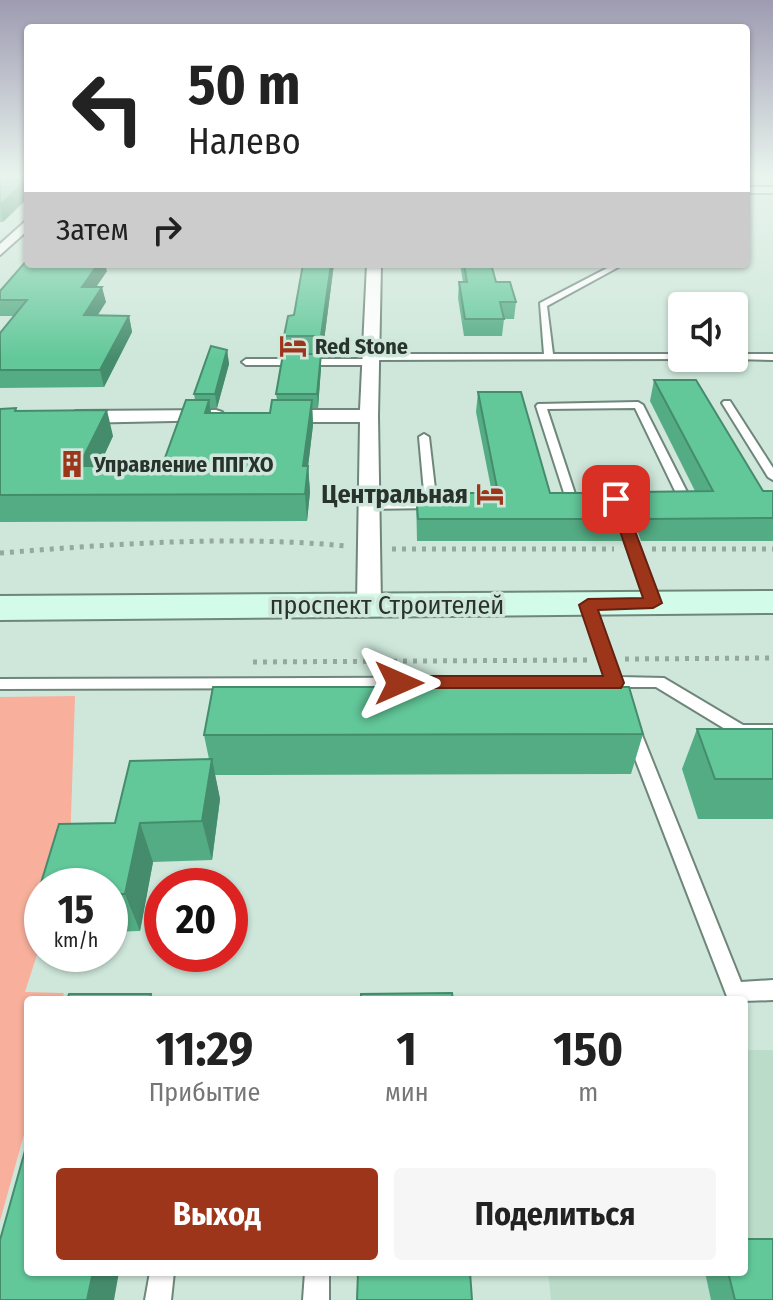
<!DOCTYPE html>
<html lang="ru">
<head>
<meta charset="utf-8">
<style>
	body { margin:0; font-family:"Fira Sans Condensed",sans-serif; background:#f6f6f6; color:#222; height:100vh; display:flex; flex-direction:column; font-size:30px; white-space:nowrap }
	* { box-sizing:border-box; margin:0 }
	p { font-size:26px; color:#767676 }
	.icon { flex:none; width:44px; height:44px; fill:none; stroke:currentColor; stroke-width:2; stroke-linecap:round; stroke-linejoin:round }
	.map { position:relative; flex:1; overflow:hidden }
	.sheet { position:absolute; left:24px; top:996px; width:724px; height:280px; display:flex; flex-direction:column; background:#fff; border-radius:8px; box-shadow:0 2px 6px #0004 }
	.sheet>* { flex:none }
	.hud { position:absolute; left:24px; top:24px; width:726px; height:244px; border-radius:8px; box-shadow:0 2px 6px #0004; background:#fff; color:#222; overflow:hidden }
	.controls { position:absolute; left:668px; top:292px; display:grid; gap:16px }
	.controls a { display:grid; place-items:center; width:80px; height:80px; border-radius:8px; background:#fff; box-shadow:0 2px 6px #0004; font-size:40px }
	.speed { position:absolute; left:24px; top:868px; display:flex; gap:16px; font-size:40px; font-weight:700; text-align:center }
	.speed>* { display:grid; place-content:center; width:104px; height:104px; border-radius:50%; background:#fff; box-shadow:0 2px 6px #0004; line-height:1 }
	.speed small { font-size:20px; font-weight:400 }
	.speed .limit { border:12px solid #d22; background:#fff; color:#111 }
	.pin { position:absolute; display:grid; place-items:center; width:68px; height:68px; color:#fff; margin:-34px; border-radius:16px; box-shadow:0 4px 12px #0006 }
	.me { position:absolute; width:88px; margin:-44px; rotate:90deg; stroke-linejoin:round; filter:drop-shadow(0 0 6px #0008) }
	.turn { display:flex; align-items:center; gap:28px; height:168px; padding:0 32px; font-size:36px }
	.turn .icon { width:104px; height:104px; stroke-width:2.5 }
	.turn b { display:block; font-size:56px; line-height:68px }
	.then { display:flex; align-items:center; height:76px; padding:0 32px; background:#0003; gap:16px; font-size:30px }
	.eta { display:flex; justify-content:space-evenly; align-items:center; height:136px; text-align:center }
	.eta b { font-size:48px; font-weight:700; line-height:56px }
	.action { display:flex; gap:16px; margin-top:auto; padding:16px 32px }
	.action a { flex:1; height:92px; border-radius:8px; background:#9d351a; color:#fff; font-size:32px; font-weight:700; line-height:92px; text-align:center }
	.action a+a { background:#f6f6f6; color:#222 }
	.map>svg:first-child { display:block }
</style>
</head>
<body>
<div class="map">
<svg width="773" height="1300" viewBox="0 0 773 1300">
	<rect width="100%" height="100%" fill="#cee7da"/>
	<polygon fill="#bcdcca" points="744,1050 773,1050 773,1300 551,1300 548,1272 744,1272"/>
	<polygon fill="#f8b09d" points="75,696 70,848 42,886 42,939 25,992 64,993 62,1000 28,1000 28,1120 0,1221 0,697"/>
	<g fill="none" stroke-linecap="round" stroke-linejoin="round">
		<g stroke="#6f867a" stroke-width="4">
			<g id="lane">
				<polygon points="615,264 624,264 547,306 553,354 682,354 682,358 685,359 373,360 376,362 372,365 246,365 242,362 246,359 371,359 368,357 372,354 544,354 540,303"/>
				<polygon points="734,354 773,354 773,360 731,359 734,358"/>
				<polygon points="724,401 730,401 773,468 773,480 768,477 722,403"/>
				<path d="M638 402 643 405 689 496 687 498 616 502 566 499 536 406 538 404ZM635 408 676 493 616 496 575 494 547 409Z"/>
				<polygon points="424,434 429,437 437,506 435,508 366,509 366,505 370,504 425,503 419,437"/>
				<polygon points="619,504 625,507 660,603 658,606 648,606 646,603 613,507"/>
				<polygon points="588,601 595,605 619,677 664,678 743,725 773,725 773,737 735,735 656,687 623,687 624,692 622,696 612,696 608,687 0,689 0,679 605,677 581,605"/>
				<polygon points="632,724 637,726 640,730 741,982 773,980 773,1000 744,1001 728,999 624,730 627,726"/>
				<polygon points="150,1272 174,1272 171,1300 145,1300"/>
				<polygon points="305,1272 329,1272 329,1300 303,1300"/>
			</g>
		</g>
		<g stroke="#6f867a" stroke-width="4">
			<g id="street">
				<rect x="746" y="187" width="27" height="6"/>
				<polygon points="28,219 28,230 0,255 0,244"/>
				<polygon points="367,264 381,264 378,416 381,605 378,611 360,611 357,605 360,422 280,422 271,416 280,410 360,410"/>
				<polygon points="216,410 222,412 225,416 222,420 76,423 67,417 76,411"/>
			</g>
		</g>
		<g stroke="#6f867a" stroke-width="4">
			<polygon id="secondary" points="773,591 773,613 0,620 0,596"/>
		</g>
		<g stroke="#94a89e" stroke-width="5" stroke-dasharray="4 6" stroke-linecap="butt">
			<polyline points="392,549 614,549"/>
			<polyline points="652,549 773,549"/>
			<path d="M0 553C114 544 231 535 346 546"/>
			<polyline points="625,659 773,658"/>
			<polyline points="253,662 587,660"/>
		</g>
		<use href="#lane" fill="#fff" fill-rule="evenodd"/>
		<use href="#street" fill="#fff" fill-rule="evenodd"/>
		<use href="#secondary" fill="#d2fbe9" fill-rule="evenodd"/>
	</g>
	<g fill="#54ac84">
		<polygon points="0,177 3,222 0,222"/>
		<polygon points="334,264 322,356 321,356 321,368 318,408 312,408 313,425 308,466 310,492 307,521 0,522 0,409 16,408 17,411 113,436 99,466 162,466 195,400 194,394 227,350 229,364 217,408 210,408 211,413 270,413 277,400 276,394 286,354 284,336 294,315"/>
		<polygon points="460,264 491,264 496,282 516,302 514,319 504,319 502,336 464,336 458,298 459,282 463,282"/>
		<polygon points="107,271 96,287 106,302 97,315 129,316 132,332 104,387 0,388 0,333 14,316 0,316 0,291"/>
		<polygon points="654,380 763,491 773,491 773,541 641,541 631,514 636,492 695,491 650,401"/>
		<polygon points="478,392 550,493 627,519 622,541 417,541 416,493 492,493 476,412"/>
		<polygon points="213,687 629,687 643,734 631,774 215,775 220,799 212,860 153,862 140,931 110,932 110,886 42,886 42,905 37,896 59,824 115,823 130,761 209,759 204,735"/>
		<polygon points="697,729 773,729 773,819 698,819 682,769"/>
		<polygon points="705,1272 744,1272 773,1300 711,1300"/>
	</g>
	<g fill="#458c6c">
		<polygon points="28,179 28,198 3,222 0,205"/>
		<polygon points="98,264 105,264 107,271 86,302 82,287"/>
		<polygon points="331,264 334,264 322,356 321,336"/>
		<polygon points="102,287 106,302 88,331 84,315"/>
		<polygon points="129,316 132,332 104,387 100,370"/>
		<polygon points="227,350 229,364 217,408 215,394"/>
		<polygon points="321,354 321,368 318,408 317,394"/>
		<polygon points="209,400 213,425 205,413"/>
		<polygon points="312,400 313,425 305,492 303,466"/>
		<polygon points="107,410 113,436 87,493 79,466"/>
		<polygon points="308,466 310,492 307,521 305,494"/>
		<polygon points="212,759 220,799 212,860 202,821"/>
		<polygon points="140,823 153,862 140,931 125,894"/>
		<polygon points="93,1272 119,1272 114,1300 87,1300"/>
	</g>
	<g fill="#62c89a" stroke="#458c6c" stroke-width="2">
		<polygon points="0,177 28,177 28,179 0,205"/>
		<polygon points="28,259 28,264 98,264 82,287 102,287 84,315 129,316 100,370 0,370 0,333 27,300 0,300 0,291"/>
		<polygon points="303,264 331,264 321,336 284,336 288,316 294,315"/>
		<polygon points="464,264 491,264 496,282 510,282 516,302 500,302 504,319 465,319 459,282 467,282"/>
		<polygon points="211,346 227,350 215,394 194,394"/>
		<polygon points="283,354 321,354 317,394 276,394"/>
		<polygon points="654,380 696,380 763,491 773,491 773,518 646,519 636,492 713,491"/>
		<polygon points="478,392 521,392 550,493 617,493 627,519 418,519 416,493 498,493"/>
		<polygon points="186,400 209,400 205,413 270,413 272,400 312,400 303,466 308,466 305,494 0,495 0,409 16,408 15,411 107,410 79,466 162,466"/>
		<polygon points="213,687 629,687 643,734 204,735"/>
		<polygon points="697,729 773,729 773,779 715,779"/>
		<polygon points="212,759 202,821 140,823 125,894 110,894 110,886 42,886 42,896 37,896 59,824 115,823 130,761"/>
		<polygon points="452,993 453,1000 361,1000 361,994"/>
		<polygon points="69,994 151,994 150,1000 67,1000"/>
		<polygon points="28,1140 28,1272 93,1272 87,1300 0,1300 0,1240"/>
		<polygon points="744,1239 773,1239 773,1300 735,1300 728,1272 744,1272"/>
		<polygon points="358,1272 470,1272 472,1300 357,1300"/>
	</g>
	<linearGradient id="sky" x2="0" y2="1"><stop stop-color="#9e9bb1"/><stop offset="0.49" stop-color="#e9f4ee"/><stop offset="1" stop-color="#e9f4ee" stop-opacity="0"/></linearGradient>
	<rect width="773" height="359" fill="url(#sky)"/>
	<polygon fill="#9d351a" stroke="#621" stroke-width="2" points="616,495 623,499 662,603 653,608 598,610 624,683 621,688 392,688 390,683 399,676 603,676 579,605 588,599 643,598 609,499"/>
	<defs>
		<g id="hotel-bare" transform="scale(2.16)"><path d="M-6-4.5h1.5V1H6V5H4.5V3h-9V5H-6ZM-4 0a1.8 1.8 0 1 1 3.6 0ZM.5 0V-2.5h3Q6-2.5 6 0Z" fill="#9d351a" stroke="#cee7da" stroke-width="2.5" paint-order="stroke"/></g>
		<g id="building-bare" transform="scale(2.16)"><path d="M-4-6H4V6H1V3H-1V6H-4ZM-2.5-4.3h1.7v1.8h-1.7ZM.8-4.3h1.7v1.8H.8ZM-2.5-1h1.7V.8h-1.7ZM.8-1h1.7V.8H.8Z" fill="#9d351a" stroke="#cee7da" stroke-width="2.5" paint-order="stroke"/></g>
	</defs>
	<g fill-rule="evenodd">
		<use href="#hotel-bare" x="293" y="346"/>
		<use href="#building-bare" x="72" y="464"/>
		<use href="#hotel-bare" x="490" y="494"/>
	</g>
	<g text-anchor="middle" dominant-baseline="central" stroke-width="7" stroke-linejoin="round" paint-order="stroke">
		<g font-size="22" font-weight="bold" fill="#29332e" stroke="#cee7da" text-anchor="start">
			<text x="315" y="346">Red Stone</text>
			<text x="94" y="464">Управление ППГХО</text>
		</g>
		<g font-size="26" font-weight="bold" fill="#29332e" stroke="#cee7da" text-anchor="end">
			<text x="468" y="494">Центральная</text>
		</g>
		<g font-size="26" fill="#29332e" stroke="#cee7da">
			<text x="387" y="605">проспект Строителей</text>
		</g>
	</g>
</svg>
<div class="controls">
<a><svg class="icon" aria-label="sound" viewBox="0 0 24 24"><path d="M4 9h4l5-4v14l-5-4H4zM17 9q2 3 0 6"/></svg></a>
</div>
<div class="speed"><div>15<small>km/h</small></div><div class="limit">20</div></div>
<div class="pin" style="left:616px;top:499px;background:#d93025"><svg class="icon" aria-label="arrive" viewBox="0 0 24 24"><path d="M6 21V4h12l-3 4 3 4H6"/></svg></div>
<svg class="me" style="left:399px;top:683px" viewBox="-20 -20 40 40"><path d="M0-17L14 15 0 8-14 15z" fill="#9d351a" stroke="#fff" stroke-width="4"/></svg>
<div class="hud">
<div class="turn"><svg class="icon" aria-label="left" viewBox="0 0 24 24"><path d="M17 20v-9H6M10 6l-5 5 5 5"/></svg><div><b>50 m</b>Налево</div></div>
<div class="then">Затем<svg class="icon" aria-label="right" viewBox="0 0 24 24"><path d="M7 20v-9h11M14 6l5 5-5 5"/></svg></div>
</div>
<section class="sheet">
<div class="eta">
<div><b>11:29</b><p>Прибытие</p></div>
<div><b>1</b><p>мин</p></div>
<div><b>150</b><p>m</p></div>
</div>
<div class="action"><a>Выход</a><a>Поделиться</a></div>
</section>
</div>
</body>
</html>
